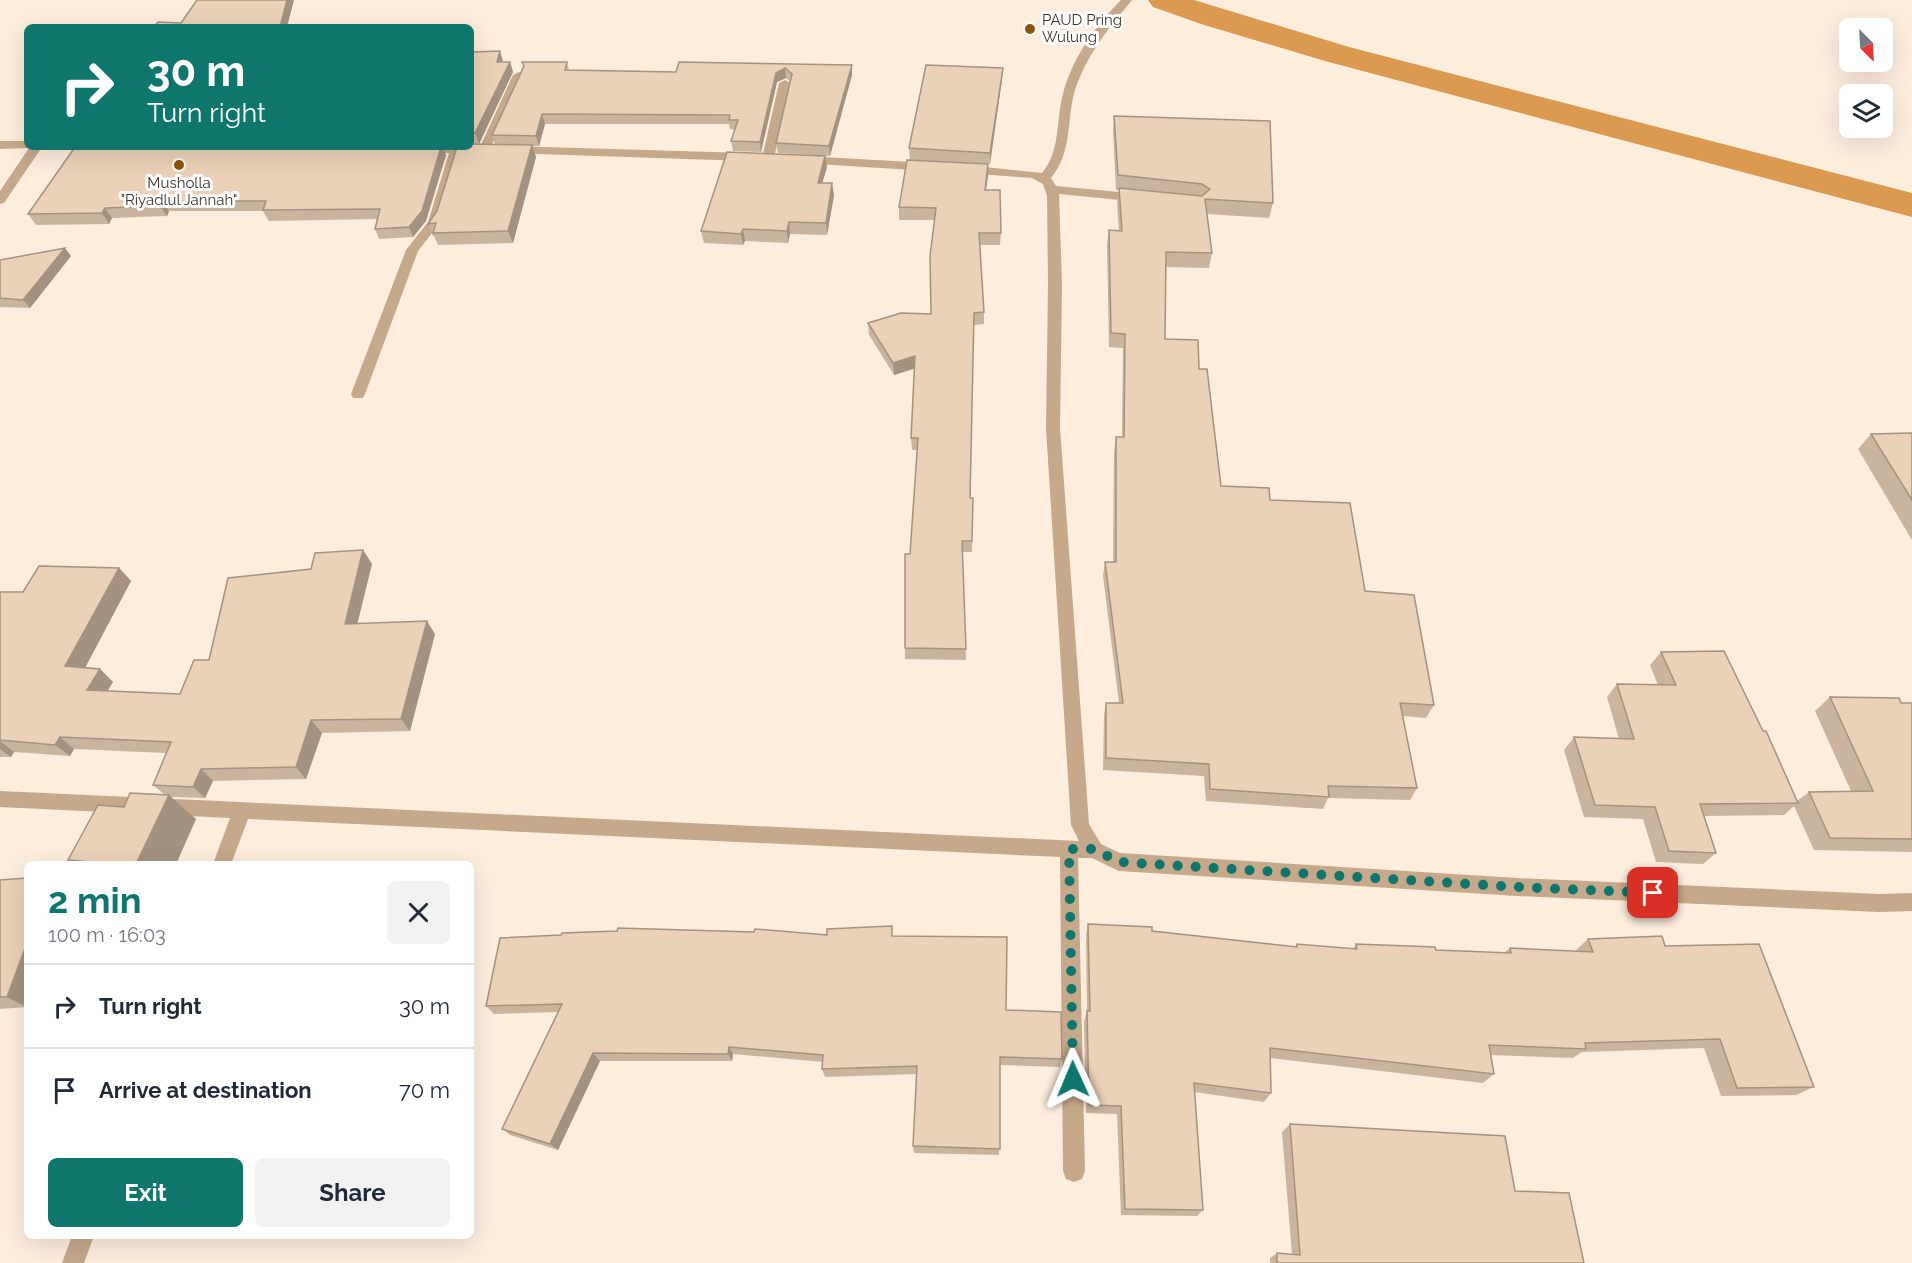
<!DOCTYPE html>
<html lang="en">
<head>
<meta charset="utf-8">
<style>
	body { margin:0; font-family:Raleway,sans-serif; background:#f2f2f3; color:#1f2937; height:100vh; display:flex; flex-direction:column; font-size:22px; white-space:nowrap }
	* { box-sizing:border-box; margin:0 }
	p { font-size:20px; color:#747a83 }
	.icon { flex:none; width:33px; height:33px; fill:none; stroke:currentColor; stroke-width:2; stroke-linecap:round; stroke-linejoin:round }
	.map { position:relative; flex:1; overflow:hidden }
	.details { position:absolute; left:24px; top:861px; width:450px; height:378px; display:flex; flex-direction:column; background:#fff; border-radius:9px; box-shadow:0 6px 24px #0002 }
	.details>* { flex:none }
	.banner { position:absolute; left:24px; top:24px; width:450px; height:126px; border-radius:9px; box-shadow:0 6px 24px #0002; background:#0f766e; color:#fff; overflow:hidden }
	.needle { width:39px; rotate:156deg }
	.buttons { position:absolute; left:1839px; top:18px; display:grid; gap:12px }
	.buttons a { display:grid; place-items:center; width:54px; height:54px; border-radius:9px; background:#fff; box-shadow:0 6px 24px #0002; font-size:30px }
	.pin { position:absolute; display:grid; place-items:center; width:51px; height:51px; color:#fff; margin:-26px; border-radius:12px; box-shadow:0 3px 9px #0006 }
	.me { position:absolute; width:66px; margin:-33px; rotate:359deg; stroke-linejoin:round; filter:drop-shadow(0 0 4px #0008) }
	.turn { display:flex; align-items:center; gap:21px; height:126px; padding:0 24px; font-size:27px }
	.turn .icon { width:78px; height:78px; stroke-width:2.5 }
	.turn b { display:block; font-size:42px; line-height:51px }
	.round { display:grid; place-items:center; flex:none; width:63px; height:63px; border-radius:9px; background:#f2f2f3 }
	.head { display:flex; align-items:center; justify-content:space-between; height:102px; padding:0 24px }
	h1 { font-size:36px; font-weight:700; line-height:45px; color:#0f766e }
	.button { display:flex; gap:12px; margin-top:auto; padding:12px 24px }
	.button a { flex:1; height:69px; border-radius:9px; background:#0f766e; color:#fff; font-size:24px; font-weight:700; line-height:69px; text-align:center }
	.button a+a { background:#f2f2f3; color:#1f2937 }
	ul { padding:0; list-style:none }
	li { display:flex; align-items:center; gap:18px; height:84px; padding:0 24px; border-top:2px solid #e0e1e3 }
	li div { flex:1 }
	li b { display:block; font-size:22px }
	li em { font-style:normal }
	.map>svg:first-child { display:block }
</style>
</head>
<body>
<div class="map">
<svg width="1912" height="1263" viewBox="0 0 1912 1263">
	<rect width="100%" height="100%" fill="#fdeddd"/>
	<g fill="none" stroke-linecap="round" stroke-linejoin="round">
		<polygon fill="#dc9950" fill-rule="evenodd" points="1148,0 1194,0 1349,47 1912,193 1912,217 1325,61 1201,24 1153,7"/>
		<g fill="#c6a88a" fill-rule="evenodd">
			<path d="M1121 0H1132C1109 28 1087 54 1075 90 1066 121 1073 151 1051 178L1056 186 1140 194 1146 198 1140 202 1059 194 1062 284 1060 428 1089 824 1101 844 1120 853 1517 878 1879 894 1912 893V911L1879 912 1517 896 1119 871 1092 858H1078L1085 1171 1082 1179 1074 1182 1066 1179 1063 1171 1060 857 248 819 231 864H213L230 818 0 807V791L1079 841 1071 825 1046 428 1048 284 1047 196 1043 184 1032 178 966 173 960 169 966 165 1042 173C1060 151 1056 124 1062 98 1070 61 1095 26 1121 0Z"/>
			<polygon points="519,72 525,75 488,153 461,153 440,223 418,251 365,394 363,398 353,398 351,394 406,250 428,222 449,153 377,151 371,147 480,147 513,75"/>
			<polygon points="785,80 791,83 774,158 768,162 762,158 779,83"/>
			<polygon points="0,141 27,141 27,147 42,147 4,203 0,204 0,191 29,148 0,149"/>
			<polygon points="511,146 746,153 752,157 746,161 507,153 507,147"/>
			<polygon points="805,156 929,163 935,167 929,171 801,163 801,157"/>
			<polygon points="72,1236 94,1236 84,1263 62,1263"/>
		</g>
	</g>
	<g fill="#cab49d">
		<polygon points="471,52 503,62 510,62 513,72 479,144 495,144 492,135 524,67 522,62 567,62 569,70 676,72 852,65 852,75 830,156 778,153 776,143 790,81 786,78 777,82 761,152 733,151 731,141 735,130 730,129 729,124 545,124 539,146 532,146 536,157 513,243 438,245 434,236 433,236 428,224 437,211 471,147"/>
		<polygon points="1002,79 990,164 914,160 988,176 986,190 1001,233 1000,245 980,245 984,312 984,324 974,325 970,498 973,498 972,552 962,552 966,660 905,659 905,648 910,554 917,450 912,450 911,438 914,369 894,375 869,335 868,323 931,314 934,220 899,220 899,207 910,160 909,148"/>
		<polygon points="1114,116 1273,203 1269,218 1207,214 1212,253 1209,268 1166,267 1165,339 1199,369 1221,486 1270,500 1365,591 1434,705 1426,718 1403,716 1417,788 1410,800 1328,798 1323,809 1206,801 1204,776 1103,770 1104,715 1106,703 1119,703 1103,576 1105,562 1113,562 1114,452 1116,437 1122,437 1123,348 1109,347 1107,245 1109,230 1119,231 1117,203 1119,190 1116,190 1113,131"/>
		<polygon points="75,147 443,147 446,155 426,221 413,237 379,239 375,229 377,219 269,221 263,211 169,211 167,216 112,218 109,224 36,225 28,214"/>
		<polygon points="827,167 822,183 834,195 827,235 790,234 788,243 745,241 743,245 704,243 701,231"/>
		<polygon points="71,256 30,308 0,307 0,260"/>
		<polygon points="1912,433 1912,540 1858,449 1871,434"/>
		<polygon points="363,550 372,564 357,624 435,634 410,731 322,733 306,779 213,781 205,798 171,797 196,819 176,864 73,864 68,860 124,807 164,794 153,785 166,753 74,749 70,756 14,752 11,757 0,757 0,592 23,592 119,568 131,581 85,668 100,669 113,682 107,691 180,694 209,660 311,569"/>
		<polygon points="1661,652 1797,801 1809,792 1851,791 1815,711 1830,697 1901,703 1912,703 1912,852 1814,850 1794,806 1784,815 1704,816 1716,853 1703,864 1656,862 1643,819 1584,817 1564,750 1574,737 1619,739 1607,697 1617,684 1658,685 1650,665"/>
		<polygon points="27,878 27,1007 0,1009 0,880"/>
		<polygon points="1088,924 1295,947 1297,944 1353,949 1356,944 1436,950 1504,953 1510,948 1576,951 1576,950 1588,939 1665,946 1814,1087 1796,1095 1721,1096 1704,1048 1582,1052 1573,1058 1490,1055 1494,1074 1483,1083 1270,1058 1271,1093 1264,1102 1194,1092 1203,1210 1197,1216 1121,1215 1117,1114 1086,1113 1084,1021 1087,1011 1086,935"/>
		<polygon points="827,935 893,936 1006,1010 1062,1059 1060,1067 1000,1065 999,1155 914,1153 913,1146 917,1074 825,1077 822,1069 823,1062 733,1054 732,1061 600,1061 558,1150 510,1135 502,1129 558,1012 494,1014 486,1006"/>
		<polygon points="1290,1124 1515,1191 1584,1263 1270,1263 1270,1258 1277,1253 1292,1255 1282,1132"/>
	</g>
	<g fill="#a49280">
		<polygon points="287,0 294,0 287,27 280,27"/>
		<polygon points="500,51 503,61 497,62"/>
		<polygon points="510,62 513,72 479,144 475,133"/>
		<polygon points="852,65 852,75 830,156 829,146"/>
		<polygon points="785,68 786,78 777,82 761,152 760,142 776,73"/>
		<polygon points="1003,68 1002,79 990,164 990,153"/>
		<polygon points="542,114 545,124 539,146 536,136"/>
		<polygon points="532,145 536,157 513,243 508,231"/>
		<polygon points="441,147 443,147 446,155 426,221 413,237 409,227"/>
		<polygon points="825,156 827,167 819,194 818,183"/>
		<polygon points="988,164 988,176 984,202 985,190"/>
		<polygon points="832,183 834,195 827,235 826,223"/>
		<polygon points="163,201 169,211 167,216 160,206"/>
		<polygon points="105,208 112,218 109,224 102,213"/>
		<polygon points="789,222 790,234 788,243 787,231"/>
		<polygon points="743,229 745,241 743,245 741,234"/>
		<polygon points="65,248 71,256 30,308 23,300"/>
		<polygon points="915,356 915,368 894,375 893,363"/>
		<polygon points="363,550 372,564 354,637 345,624"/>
		<polygon points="119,568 131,581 79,679 65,666"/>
		<polygon points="427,621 435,634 410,731 401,719"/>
		<polygon points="100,669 113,682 101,702 87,690"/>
		<polygon points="311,720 322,733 306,779 296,767"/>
		<polygon points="60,737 74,749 70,756 55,745"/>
		<polygon points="0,741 14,752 11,757 0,749"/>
		<polygon points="201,769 213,781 205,798 193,787"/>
		<polygon points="169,795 196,819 176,864 136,864"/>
		<polygon points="27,943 27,1007 7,997"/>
		<polygon points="729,1047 733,1054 732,1061 728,1054"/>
		<polygon points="593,1053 600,1061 558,1150 550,1144"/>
	</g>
	<g fill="#ebd1b7" stroke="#a49280" stroke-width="1.5">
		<polygon points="197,0 287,0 280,27 154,27 158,22 181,23"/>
		<polygon points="500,51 497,62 510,62 475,133 471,134 471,52"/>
		<polygon points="522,62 567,62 565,70 676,72 679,62 852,65 829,146 776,143 792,74 785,68 776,73 760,142 731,141 738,120 729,120 730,115 542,114 536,136 492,135 524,66"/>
		<polygon points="926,65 1003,68 990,153 909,148"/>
		<polygon points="1114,116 1270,121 1273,203 1205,199 1212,253 1166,252 1165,339 1198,340 1199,369 1207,369 1221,486 1269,488 1270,500 1350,503 1365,591 1414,595 1434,705 1400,703 1417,788 1328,786 1329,797 1210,789 1209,764 1106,758 1106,703 1123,703 1105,562 1116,562 1116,437 1124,437 1125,334 1111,333 1109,230 1122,231 1119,188 1202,196 1210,189 1202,184 1118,175"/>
		<polygon points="471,144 532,145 508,231 433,233 436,223 428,224 437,211 457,147 471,147"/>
		<polygon points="75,147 441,147 422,211 409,227 375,229 380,209 263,210 266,201 163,201 160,206 105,208 102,213 28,214"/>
		<polygon points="727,152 825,156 818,183 832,183 826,223 789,222 787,231 743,229 741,234 701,231"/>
		<polygon points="907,160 988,164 985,190 1000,190 1001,233 979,233 984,312 974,313 970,498 973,498 972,541 962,541 966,649 905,648 905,554 910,554 918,438 911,438 915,356 893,363 868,323 901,313 931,314 930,256 936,208 899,207"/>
		<polygon points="65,248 23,300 0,298 0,260"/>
		<polygon points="1912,433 1912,500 1871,434"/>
		<polygon points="363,550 345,624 427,621 401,719 311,720 296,767 201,769 193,787 153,785 171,742 60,737 55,745 0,740 0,592 23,592 39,566 119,568 65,666 100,669 87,690 180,694 194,660 209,660 228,578 311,569 315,553"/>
		<polygon points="1724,651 1763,731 1766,731 1798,803 1700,804 1716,853 1669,851 1655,807 1595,805 1574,737 1634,739 1617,684 1676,685 1661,652"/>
		<polygon points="1830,697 1899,698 1901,703 1912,703 1912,839 1830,838 1809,792 1873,791"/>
		<polygon points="130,793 169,795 136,864 100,864 100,863 68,860 98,805 124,807"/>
		<polygon points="27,878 27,943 7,997 0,997 0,880"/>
		<polygon points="1088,924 1152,927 1152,931 1297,947 1297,944 1357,949 1356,944 1435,947 1436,950 1511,953 1510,948 1593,952 1588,939 1662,936 1665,946 1759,944 1814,1087 1737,1088 1720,1039 1585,1043 1586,1049 1489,1045 1494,1074 1270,1048 1271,1093 1194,1083 1203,1210 1125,1209 1121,1106 1089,1105 1087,1011 1090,1011"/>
		<polygon points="892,926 892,936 1007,937 1006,1010 1061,1012 1062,1059 1000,1057 1000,1149 913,1146 917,1066 822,1069 823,1055 729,1047 728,1054 593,1053 550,1144 502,1129 562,1004 486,1006 500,938 561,935 562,933 617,931 618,928 754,932 755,929 827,935 827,929"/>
		<polygon points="1290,1124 1505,1136 1515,1191 1569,1193 1584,1263 1277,1263 1277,1253 1300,1255"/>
	</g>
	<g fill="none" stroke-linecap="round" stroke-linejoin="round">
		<polyline stroke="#0f766e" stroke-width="10" stroke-dasharray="0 18" points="1073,1079 1069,849 1094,849 1119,862 1517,887 1653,893"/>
	</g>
	<g fill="#8c5508" stroke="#fff" stroke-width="2">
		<circle cx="1030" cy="29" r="6"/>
		<circle cx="179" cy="165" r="6"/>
	</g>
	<g text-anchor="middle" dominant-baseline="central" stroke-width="6" stroke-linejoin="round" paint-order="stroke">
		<g font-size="15" fill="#3f352a" stroke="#fff" text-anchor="start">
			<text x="1042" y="20">PAUD Pring<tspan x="1042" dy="17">Wulung</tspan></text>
			<text x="179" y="183" text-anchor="middle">Musholla<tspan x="179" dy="17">"Riyadlul Jannah"</tspan></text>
		</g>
	</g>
</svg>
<div class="buttons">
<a><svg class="needle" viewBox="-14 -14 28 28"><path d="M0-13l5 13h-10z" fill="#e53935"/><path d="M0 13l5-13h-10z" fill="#747a83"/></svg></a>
<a><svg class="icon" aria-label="layers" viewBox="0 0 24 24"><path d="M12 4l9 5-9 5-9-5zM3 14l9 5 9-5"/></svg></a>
</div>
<div class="pin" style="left:1653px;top:893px;background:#d93025"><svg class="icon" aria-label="arrive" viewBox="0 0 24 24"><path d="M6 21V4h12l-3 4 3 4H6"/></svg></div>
<svg class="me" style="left:1073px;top:1079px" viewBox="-20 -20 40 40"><path d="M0-17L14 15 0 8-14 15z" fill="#0f766e" stroke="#fff" stroke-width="4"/></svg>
<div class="banner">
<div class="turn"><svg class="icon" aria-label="right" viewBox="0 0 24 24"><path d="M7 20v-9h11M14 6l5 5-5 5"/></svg><div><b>30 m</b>Turn right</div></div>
</div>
<section class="details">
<div class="head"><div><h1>2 min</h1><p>100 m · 16:03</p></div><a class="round"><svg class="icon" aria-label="close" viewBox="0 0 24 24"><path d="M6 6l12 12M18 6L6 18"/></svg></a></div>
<ul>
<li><svg class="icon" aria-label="right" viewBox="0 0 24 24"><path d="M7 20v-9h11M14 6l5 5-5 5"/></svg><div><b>Turn right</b></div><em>30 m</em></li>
<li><svg class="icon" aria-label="arrive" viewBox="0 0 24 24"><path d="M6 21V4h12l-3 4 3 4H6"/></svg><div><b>Arrive at destination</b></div><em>70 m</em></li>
</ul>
<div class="button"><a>Exit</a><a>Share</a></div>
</section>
</div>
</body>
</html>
